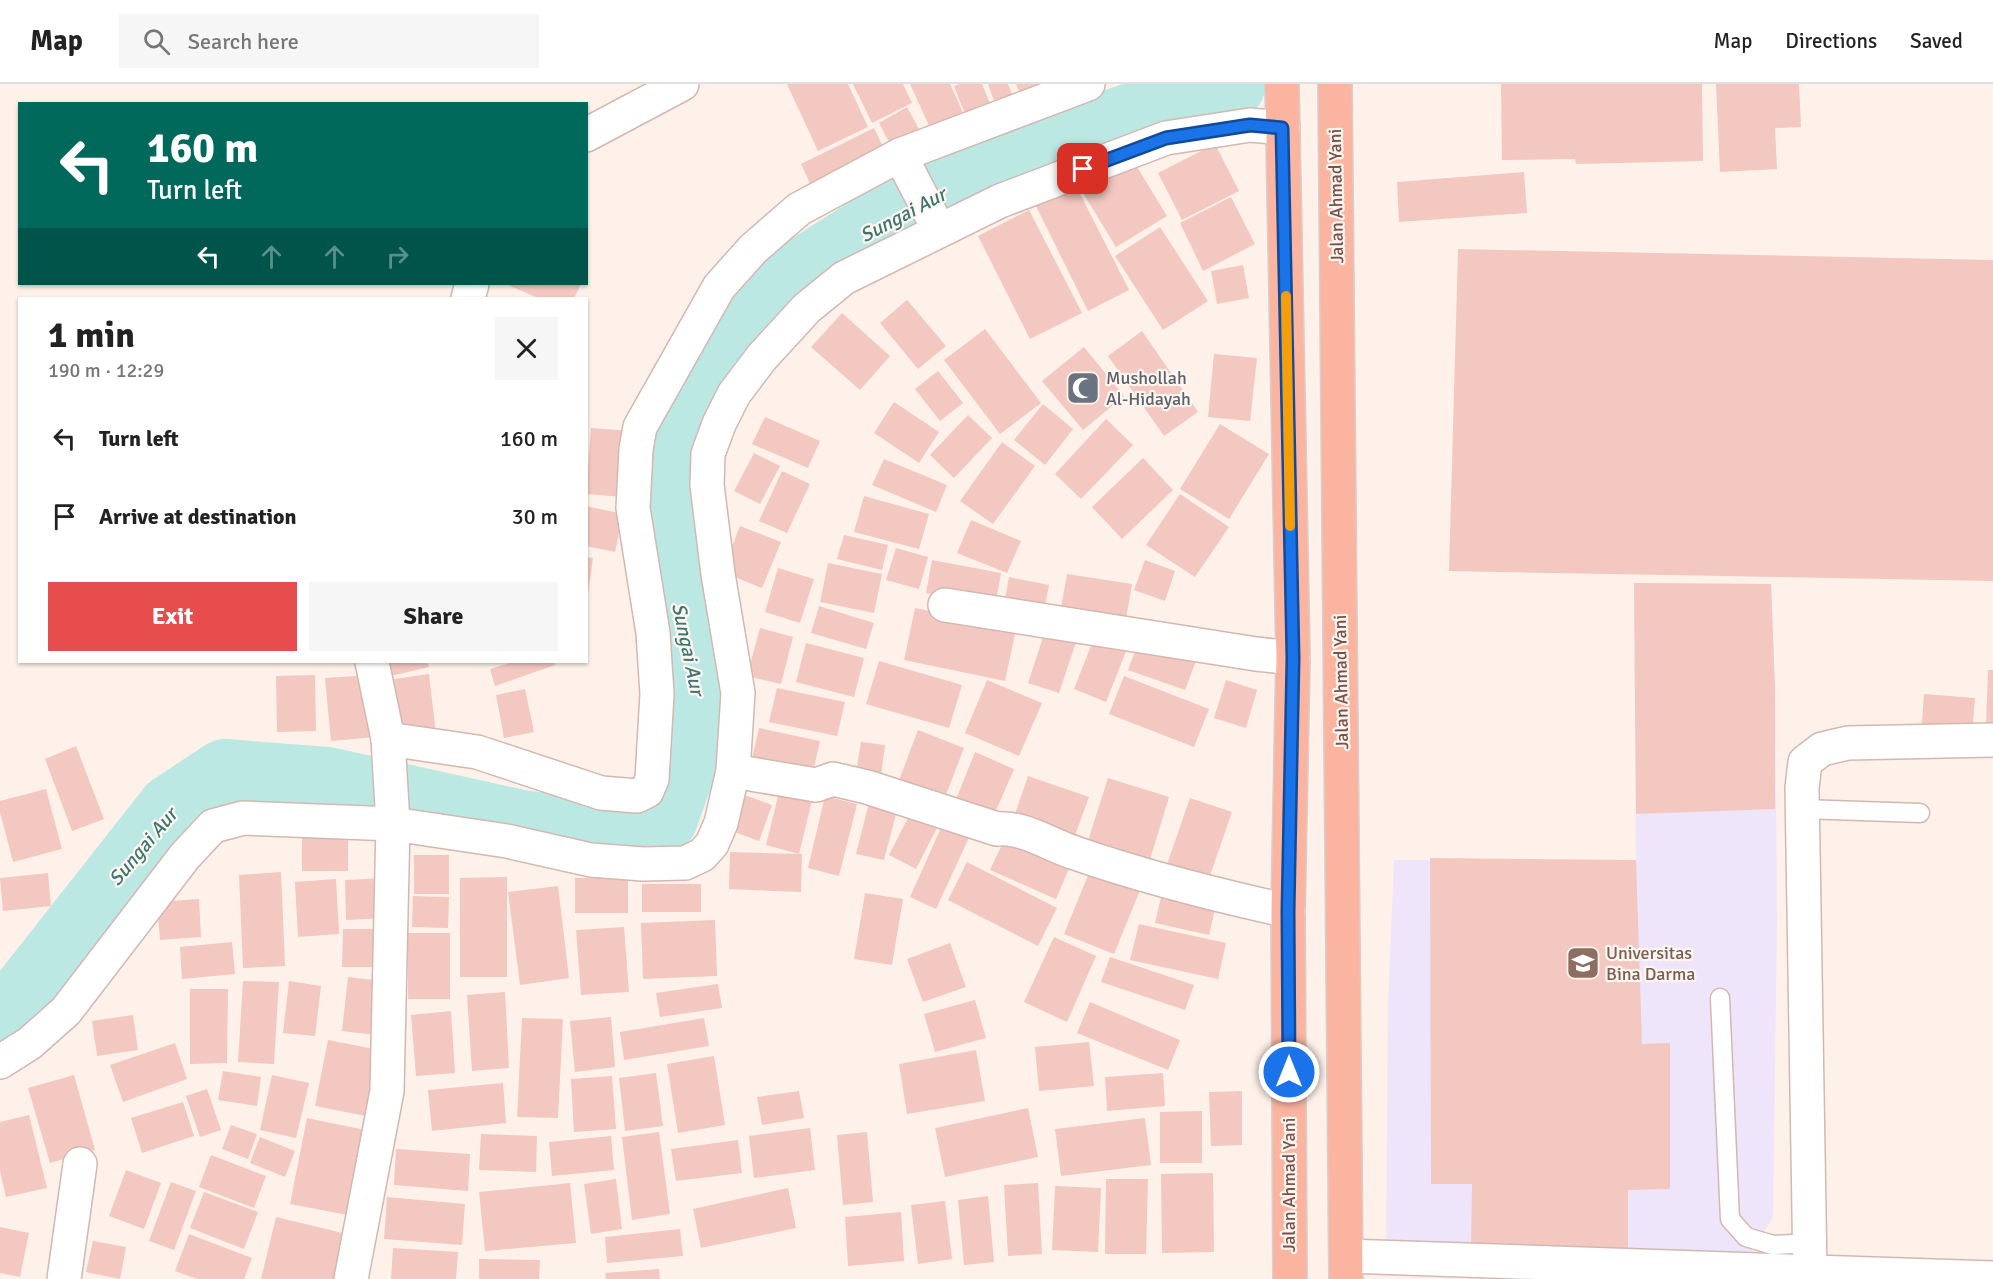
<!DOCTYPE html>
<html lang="en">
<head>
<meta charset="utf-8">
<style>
	body { margin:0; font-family:Signika,sans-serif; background:#f6f6f6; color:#222; height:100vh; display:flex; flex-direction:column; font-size:22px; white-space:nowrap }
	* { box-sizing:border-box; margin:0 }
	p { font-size:20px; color:#767676 }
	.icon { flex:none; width:33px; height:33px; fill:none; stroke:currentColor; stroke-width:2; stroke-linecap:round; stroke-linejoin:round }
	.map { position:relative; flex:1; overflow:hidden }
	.details { position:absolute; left:18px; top:213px; width:570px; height:366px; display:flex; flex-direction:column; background:#fff; border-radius:0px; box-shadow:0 2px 4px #0004 }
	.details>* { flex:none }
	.top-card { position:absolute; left:18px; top:18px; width:570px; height:183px; border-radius:0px; box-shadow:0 2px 4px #0004; background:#00695c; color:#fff; overflow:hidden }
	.pin { position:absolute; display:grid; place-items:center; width:51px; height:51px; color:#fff; margin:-26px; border-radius:12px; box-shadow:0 3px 9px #0006 }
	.me { position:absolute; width:66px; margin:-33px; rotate:0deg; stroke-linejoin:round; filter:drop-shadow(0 0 4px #0008) }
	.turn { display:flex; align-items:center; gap:21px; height:126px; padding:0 30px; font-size:27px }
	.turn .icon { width:78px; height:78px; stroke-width:2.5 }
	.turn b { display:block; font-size:42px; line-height:51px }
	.lanes { display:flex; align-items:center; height:57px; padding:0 30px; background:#0003; justify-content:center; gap:30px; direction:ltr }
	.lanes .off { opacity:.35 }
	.round { display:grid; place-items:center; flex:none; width:63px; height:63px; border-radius:0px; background:#f6f6f6 }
	.summary { display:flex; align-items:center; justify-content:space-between; height:102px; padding:0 30px }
	h1 { font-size:36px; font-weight:700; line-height:45px }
	.action { display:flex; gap:12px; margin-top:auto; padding:12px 30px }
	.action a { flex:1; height:69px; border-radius:0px; background:#e84d4e; color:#fff; font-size:24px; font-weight:700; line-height:69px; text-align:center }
	.action a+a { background:#f6f6f6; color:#222 }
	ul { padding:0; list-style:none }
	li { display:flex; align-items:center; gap:18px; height:78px; padding:0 30px }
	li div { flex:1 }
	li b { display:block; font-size:22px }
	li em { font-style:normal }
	header { display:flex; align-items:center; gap:36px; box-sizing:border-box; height:84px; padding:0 30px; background:#fff; border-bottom:2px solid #e0e0e0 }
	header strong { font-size:28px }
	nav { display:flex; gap:33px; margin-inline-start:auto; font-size:21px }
	.search { width:420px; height:54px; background:#f6f6f6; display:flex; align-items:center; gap:15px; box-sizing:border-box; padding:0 21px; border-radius:0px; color:#767676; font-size:22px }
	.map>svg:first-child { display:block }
</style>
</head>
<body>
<header>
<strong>Map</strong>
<div class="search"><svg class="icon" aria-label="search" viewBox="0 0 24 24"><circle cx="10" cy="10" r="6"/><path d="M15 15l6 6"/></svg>Search here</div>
<nav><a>Map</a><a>Directions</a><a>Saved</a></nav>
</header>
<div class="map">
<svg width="1993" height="1195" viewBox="0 0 1993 1195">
	<rect width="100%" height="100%" fill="#fdf1e9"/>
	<polygon fill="#eee5fa" points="1634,499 1771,500 1775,605 1777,835 1773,1134 1747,1174 1386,1168 1388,923 1394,776 1636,776"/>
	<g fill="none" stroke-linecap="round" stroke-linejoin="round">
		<polyline stroke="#bce8e4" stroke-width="70" points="0,940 16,923 172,725 225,690 327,698 521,741 625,754 663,734 701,627 673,498 663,394 727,268 790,197 891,133 1029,69 1231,0"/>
	</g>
	<g fill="#f3c8c0">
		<polygon points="787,0 848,0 868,43 818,67"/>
		<polygon points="853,0 903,0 912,19 872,39"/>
		<polygon points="910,0 950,0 965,33 932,48"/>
		<polygon points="960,0 982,0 994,29 969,40 954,2"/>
		<polygon points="988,0 1008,0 1018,26 1000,33"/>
		<polygon points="1016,0 1056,0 1025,22"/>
		<polygon points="1501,0 1702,0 1703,77 1576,80 1575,75 1502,76"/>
		<polygon points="1716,0 1799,0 1801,43 1775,44 1777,85 1720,88"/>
		<polygon points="907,23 924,54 895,69 879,39"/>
		<polygon points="874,44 886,69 813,106 801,80"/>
		<polygon points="1215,60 1239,107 1182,136 1158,89"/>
		<polygon points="1131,73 1167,132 1116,163 1080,104"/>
		<polygon points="1524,88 1527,129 1399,138 1397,98"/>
		<polygon points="1074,98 1129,206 1088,227 1034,118"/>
		<polygon points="1231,113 1255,160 1203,187 1180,139"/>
		<polygon points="1029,126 1082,229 1030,255 978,152"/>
		<polygon points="1160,143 1208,217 1163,246 1115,172"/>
		<polygon points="1458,165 1993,176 1993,497 1449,487"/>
		<polygon points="1243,181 1249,214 1217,220 1211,187"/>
		<polygon points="506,200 581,200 574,214 538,214"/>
		<polygon points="907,216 946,262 918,285 880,239"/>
		<polygon points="842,229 890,272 860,306 811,263"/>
		<polygon points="985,245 1041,319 1000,350 944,276"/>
		<polygon points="1142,247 1198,328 1164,352 1108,272"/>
		<polygon points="1084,263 1124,312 1083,346 1042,297"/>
		<polygon points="1214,270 1257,274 1250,337 1208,333"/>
		<polygon points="938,287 963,319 940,337 915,305"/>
		<polygon points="894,318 939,348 919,379 874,349"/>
		<polygon points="1043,320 1073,345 1045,381 1014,356"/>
		<polygon points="968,331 992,354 954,394 930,371"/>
		<polygon points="765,333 820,357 808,384 752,360"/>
		<polygon points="1106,335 1133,361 1081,415 1055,390"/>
		<polygon points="1220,340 1269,370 1229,435 1180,405"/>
		<polygon points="591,344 630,347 624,413 586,410"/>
		<polygon points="1002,358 1035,382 993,440 960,417"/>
		<polygon points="754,369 780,382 760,420 734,407"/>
		<polygon points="1143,374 1173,406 1122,455 1092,423"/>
		<polygon points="884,375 947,401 936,428 872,401"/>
		<polygon points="782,387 810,400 787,449 759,437"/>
		<polygon points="1180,410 1229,443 1195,493 1146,461"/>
		<polygon points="864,412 929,430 919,465 854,448"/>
		<polygon points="586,422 623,430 615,468 586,462"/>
		<polygon points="971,436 1021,457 1007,489 957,469"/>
		<polygon points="740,442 781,458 762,504 722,488"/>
		<polygon points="844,451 888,461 882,486 837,475"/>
		<polygon points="896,464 928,473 919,505 886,496"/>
		<polygon points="586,473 593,474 588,510 586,510"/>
		<polygon points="932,476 1001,489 995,522 926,509"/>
		<polygon points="1145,476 1175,487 1165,517 1134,506"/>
		<polygon points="828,479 882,490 874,529 820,518"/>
		<polygon points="778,484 814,495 800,539 765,528"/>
		<polygon points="1067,490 1132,500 1126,535 1061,524"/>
		<polygon points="1009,493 1049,501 1043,533 1003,525"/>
		<polygon points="1634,499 1771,500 1775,605 1775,725 1636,730"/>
		<polygon points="819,522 874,539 866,565 811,549"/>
		<polygon points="915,524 1016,545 1005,597 904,576"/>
		<polygon points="1047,541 1078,552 1059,609 1028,599"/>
		<polygon points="760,544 793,553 781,600 747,592"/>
		<polygon points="1096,549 1128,562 1106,618 1074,605"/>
		<polygon points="1139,557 1196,577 1185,606 1128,586"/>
		<polygon points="806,559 864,574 854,613 796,598"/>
		<polygon points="879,577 962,601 949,644 866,620"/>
		<polygon points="388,578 427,578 429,583 391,592"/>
		<polygon points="513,578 554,578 555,581 495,602 490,585"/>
		<polygon points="1988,586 1993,586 1993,642 1986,642"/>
		<polygon points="429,590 436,650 396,655 388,596"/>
		<polygon points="315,591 316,647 277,648 276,592"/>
		<polygon points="370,591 375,653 331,657 325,594"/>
		<polygon points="1124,592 1209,625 1194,663 1109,630"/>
		<polygon points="987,596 1042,619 1019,672 965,649"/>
		<polygon points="1226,596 1257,606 1246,644 1214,634"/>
		<polygon points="777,604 845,618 837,652 769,638"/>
		<polygon points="525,605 534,648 504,654 496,611"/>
		<polygon points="1924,610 1975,614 1972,653 1921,650"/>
		<polygon points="759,644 820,657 812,692 751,679"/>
		<polygon points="918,646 964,664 944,716 898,699"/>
		<polygon points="861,658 885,661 880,699 855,695"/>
		<polygon points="76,662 104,735 72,747 45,675"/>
		<polygon points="975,668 1014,685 991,738 953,723"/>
		<polygon points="1028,692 1089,713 1073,757 1013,736"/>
		<polygon points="1108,694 1169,713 1149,779 1087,760"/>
		<polygon points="781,700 814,708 799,770 766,761"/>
		<polygon points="46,705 62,765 13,778 0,728 0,717"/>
		<polygon points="739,709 772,721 759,757 726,745"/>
		<polygon points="871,711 899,718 884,776 856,770"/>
		<polygon points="825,712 857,720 839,792 808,784"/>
		<polygon points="1190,714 1232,728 1206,803 1164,789"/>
		<polygon points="913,724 940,738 916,785 889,771"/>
		<polygon points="945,735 972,747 936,825 910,813"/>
		<rect x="302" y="750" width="46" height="37"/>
		<polygon points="1006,752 1071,780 1056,815 990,786"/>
		<polygon points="730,768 802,770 801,808 729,805"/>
		<rect x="414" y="771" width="35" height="39"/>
		<polygon points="1430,774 1636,776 1642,960 1670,959 1670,1105 1628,1106 1628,1170 1471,1171 1472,1100 1431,1100"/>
		<polygon points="967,778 1057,824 1038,862 948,816"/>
		<polygon points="1093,779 1143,799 1114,870 1064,850"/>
		<polygon points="281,788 285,882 243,884 239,791"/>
		<polygon points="48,789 51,822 3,827 0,794"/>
		<polygon points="507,793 507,893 460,893 460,794"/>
		<polygon points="386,794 387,834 346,836 345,796"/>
		<rect x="575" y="794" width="53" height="35"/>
		<polygon points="336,795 339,850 298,853 295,798"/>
		<rect x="642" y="800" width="59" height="28"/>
		<polygon points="558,802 569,894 520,901 508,808"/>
		<polygon points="865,809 903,815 892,881 854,875"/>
		<polygon points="1162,809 1216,821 1209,851 1155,839"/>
		<polygon points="413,812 449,813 448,844 412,843"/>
		<polygon points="199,815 201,853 160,856 157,818"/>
		<polygon points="715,836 717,892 643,895 641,839"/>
		<polygon points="1139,840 1226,859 1218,895 1130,876"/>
		<polygon points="624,843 629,908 581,911 576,846"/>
		<polygon points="343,845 387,845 386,883 342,883"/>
		<rect x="408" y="849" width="42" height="66"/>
		<polygon points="1054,853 1096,872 1067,938 1024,918"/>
		<polygon points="232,858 235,890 182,895 180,863"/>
		<polygon points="950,859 966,903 923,918 907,875"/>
		<polygon points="1110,873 1194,901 1185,926 1101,898"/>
		<polygon points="348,893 382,897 376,951 342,947"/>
		<polygon points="243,897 279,898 274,980 238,978"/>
		<polygon points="289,897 321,902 315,952 283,949"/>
		<polygon points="718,900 722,924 660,933 656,909"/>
		<polygon points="190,905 228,905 227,979 190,980"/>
		<polygon points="505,908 509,984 472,987 467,911"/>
		<polygon points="975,916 986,954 935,968 924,930"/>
		<polygon points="1090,918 1180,956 1168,986 1077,949"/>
		<polygon points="451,927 455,989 416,992 411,931"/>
		<polygon points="133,931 138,966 97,972 92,937"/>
		<polygon points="611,933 615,983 575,988 570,937"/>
		<polygon points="522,934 563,935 558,1034 517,1033"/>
		<polygon points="704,934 709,962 624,976 620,948"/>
		<polygon points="328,956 385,967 371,1033 315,1022"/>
		<polygon points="1089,958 1094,1002 1039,1007 1035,963"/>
		<polygon points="175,959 187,995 123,1018 110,981"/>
		<polygon points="976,966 985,1017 907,1030 899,980"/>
		<polygon points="714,972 725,1041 678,1049 667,980"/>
		<polygon points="223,987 261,993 257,1022 218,1016"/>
		<polygon points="656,989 663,1042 625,1047 619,994"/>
		<polygon points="1163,989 1165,1022 1107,1027 1105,993"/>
		<polygon points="74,991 95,1066 50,1079 28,1004"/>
		<polygon points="272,991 309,999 296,1054 260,1046"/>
		<polygon points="612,992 616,1045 574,1048 571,995"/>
		<polygon points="503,999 506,1039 432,1047 428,1006"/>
		<polygon points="207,1005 221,1046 200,1053 186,1012"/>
		<polygon points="799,1007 804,1034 762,1041 757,1013"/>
		<polygon points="1242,1007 1242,1061 1211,1062 1209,1008"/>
		<polygon points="183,1018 194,1052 142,1069 131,1034"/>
		<polygon points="1028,1024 1038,1073 945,1093 935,1044"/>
		<polygon points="1202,1027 1202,1079 1160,1079 1160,1028"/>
		<polygon points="29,1031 47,1104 6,1113 0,1087 0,1038"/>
		<polygon points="307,1034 365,1046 348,1131 290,1120"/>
		<polygon points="1145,1034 1151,1081 1061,1092 1055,1045"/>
		<polygon points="231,1041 257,1050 248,1075 222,1065"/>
		<polygon points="810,1044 815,1086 754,1094 749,1052"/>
		<polygon points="659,1048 670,1130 632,1136 622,1053"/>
		<polygon points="867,1048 873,1118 843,1121 837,1051"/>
		<polygon points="481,1050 537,1052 536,1088 479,1086"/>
		<polygon points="611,1052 614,1086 552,1092 549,1058"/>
		<polygon points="260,1053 295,1067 285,1093 250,1079"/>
		<polygon points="738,1056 742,1089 676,1097 671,1065"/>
		<polygon points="396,1065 470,1070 468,1107 394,1101"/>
		<polygon points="211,1071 266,1092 254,1124 199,1103"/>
		<polygon points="126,1086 161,1099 144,1145 109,1132"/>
		<polygon points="1213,1089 1214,1168 1162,1169 1161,1090"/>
		<polygon points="616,1095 622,1145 591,1150 584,1100"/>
		<polygon points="1106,1095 1148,1095 1146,1170 1105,1170"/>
		<polygon points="171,1098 196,1107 174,1166 149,1157"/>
		<polygon points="570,1099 576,1159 485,1167 479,1108"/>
		<polygon points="1038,1099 1042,1170 1008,1172 1004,1101"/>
		<polygon points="1055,1102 1101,1104 1098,1168 1052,1166"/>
		<polygon points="788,1104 796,1144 701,1164 693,1125"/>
		<polygon points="204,1108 258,1128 244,1165 190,1144"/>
		<polygon points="988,1112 994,1178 964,1181 958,1116"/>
		<polygon points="387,1113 465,1120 462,1161 384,1155"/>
		<polygon points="945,1117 952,1175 918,1180 911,1121"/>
		<polygon points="901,1128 904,1177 848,1182 845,1133"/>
		<polygon points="276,1133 351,1151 340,1195 261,1195"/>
		<polygon points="0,1143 29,1149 20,1193 0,1189"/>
		<polygon points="680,1145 683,1172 607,1179 605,1153"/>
		<polygon points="189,1150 252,1174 244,1195 197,1195 175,1187"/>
		<polygon points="93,1157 126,1163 120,1195 86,1188"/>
		<polygon points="393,1164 458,1168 456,1195 391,1195"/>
		<polygon points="479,1175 540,1176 539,1195 479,1195"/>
		<polygon points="659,1185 660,1195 606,1195 605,1189"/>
	</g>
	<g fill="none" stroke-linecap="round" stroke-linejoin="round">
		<g stroke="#d3b8b1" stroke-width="21">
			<g id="service">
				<polyline points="1802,725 1920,729"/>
				<polyline points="1720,914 1730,1135 1746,1153 1773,1161 1810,1159"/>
			</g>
		</g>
		<g stroke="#d3b8b1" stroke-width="36">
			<g id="minor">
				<polyline points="586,51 682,0"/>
				<polyline points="900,71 939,146"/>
				<polyline points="468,214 472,200"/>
				<polyline points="945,521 1256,570 1293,574"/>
				<polyline points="388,655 477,668 601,709 637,712 647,707 652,695 657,610 653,549 633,424 636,365 640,343 719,203 753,165 799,125 900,71 1088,0"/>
				<path d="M733 687 816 701 833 695 867 703 997 745C1022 742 1050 761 1075 769 1144 793 1216 811 1288 827"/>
				<polyline points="0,978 30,959 66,927 185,772 213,742 243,734 393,740 507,757 591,776 643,780 685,779 702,771 712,760 721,739 733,687 738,609 718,490 707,401 708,370 719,340 734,310 762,273 807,224 844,194 1000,117 1166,54 1250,41 1283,44"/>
				<polyline points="1346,1172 1993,1194"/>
				<polyline points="1810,1189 1802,704 1805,678 1822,665 1848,659 1993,656"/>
				<polyline points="64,1195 80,1080"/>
				<polyline points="351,1195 387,1007 393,740 388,655 372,578"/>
			</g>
		</g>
		<g stroke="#d9cecd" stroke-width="36">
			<g id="trunk">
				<polyline points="1282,0 1293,574 1288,827 1290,1195"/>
				<polyline points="1335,0 1346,1195"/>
			</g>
		</g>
		<use href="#service" stroke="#fff" stroke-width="18"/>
		<use href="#minor" stroke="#fff" stroke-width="33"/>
		<use href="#trunk" stroke="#fab4a0" stroke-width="33"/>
	</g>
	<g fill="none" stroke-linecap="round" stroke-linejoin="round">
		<g stroke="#114b97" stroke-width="15">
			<polyline id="route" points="1083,85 1166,54 1250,41 1282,44 1293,574 1288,827 1289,988"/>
		</g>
		<use href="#route" stroke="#1a73e8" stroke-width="10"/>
		<polyline stroke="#f59e0b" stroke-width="10" points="1286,212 1290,442"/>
	</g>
	<defs>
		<g id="mosque-square" transform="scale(1.725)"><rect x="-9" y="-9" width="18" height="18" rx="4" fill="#6b7280" stroke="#fff6f0"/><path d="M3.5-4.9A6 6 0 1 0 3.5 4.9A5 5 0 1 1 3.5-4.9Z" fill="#fff"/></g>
		<g id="university-square" transform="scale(1.725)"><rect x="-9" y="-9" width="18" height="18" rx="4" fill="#8d6e63" stroke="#fff6f0"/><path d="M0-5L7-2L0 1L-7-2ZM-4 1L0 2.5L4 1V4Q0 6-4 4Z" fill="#fff"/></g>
	</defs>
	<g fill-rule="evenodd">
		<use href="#mosque-square" x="1083" y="304"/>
		<use href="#university-square" x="1583" y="879"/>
	</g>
	<g text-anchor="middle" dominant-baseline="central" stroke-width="4.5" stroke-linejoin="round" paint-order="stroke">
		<g font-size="18" fill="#79514b" stroke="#fff6f0">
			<text transform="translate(1336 112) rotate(-91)">Jalan Ahmad Yani</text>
			<text transform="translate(1341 598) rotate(-91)">Jalan Ahmad Yani</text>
			<text transform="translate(1289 1101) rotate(-90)">Jalan Ahmad Yani</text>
		</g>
		<g font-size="18" fill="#5b616d" stroke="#fff6f0" text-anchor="start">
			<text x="1106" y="294">Mushollah<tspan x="1106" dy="21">Al-Hidayah</tspan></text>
		</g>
		<g font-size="18" fill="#785e54" stroke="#fff6f0" text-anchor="start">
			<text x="1606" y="869">Universitas<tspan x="1606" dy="21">Bina Darma</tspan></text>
		</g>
		<g font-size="20" font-style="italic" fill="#3b7672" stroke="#fff6f0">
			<text transform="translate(903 131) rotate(-28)">Sungai Aur</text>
			<text transform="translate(688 565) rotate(78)">Sungai Aur</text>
			<text transform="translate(143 763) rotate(-50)">Sungai Aur</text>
		</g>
	</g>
</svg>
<div class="pin" style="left:1083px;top:85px;background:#d93025"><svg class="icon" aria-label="arrive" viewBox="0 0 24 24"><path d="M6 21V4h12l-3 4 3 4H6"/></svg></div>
<svg class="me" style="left:1289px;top:988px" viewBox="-20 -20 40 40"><circle r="17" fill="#1a73e8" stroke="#fff" stroke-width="3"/><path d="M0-11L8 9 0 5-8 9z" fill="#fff"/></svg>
<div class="top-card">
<div class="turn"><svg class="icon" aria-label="left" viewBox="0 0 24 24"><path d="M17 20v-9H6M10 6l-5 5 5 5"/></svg><div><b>160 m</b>Turn left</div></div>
<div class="lanes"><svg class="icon" aria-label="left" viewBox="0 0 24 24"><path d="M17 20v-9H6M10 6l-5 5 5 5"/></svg><svg class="icon off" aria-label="ahead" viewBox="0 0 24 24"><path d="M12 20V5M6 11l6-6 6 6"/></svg><svg class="icon off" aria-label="ahead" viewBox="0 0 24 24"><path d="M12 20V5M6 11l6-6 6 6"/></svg><svg class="icon off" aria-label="right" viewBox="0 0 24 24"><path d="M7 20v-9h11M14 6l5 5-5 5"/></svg></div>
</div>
<section class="details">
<div class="summary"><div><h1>1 min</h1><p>190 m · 12:29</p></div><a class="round"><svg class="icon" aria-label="close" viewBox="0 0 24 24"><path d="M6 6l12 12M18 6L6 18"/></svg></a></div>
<ul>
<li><svg class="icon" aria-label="left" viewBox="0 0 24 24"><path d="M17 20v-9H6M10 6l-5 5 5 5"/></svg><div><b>Turn left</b></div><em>160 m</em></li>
<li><svg class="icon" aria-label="arrive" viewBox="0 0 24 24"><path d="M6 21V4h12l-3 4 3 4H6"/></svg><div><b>Arrive at destination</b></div><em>30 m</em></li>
</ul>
<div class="action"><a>Exit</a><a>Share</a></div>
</section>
</div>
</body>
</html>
